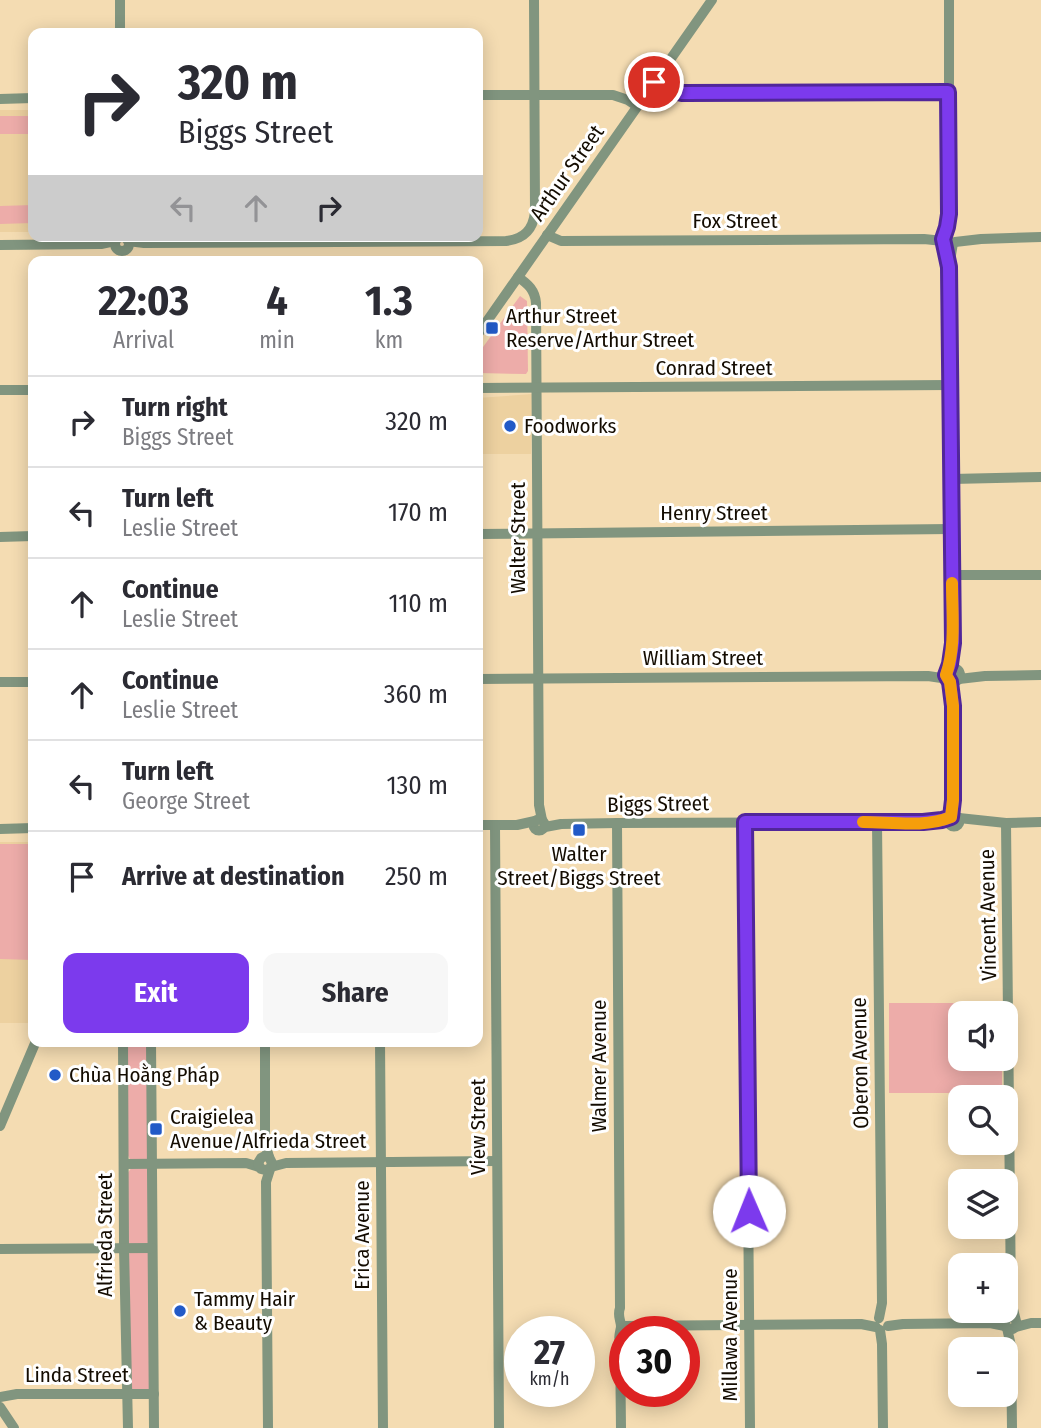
<!DOCTYPE html>
<html lang="en">
<head>
<meta charset="utf-8">
<style>
	body { margin:0; font-family:"Fira Sans Condensed",sans-serif; background:#f7f7f7; color:#2b2b33; height:100vh; display:flex; flex-direction:column; font-size:26px; white-space:nowrap }
	* { box-sizing:border-box; margin:0 }
	p { font-size:23px; color:#7c7c81 }
	.icon { flex:none; width:38px; height:38px; fill:none; stroke:currentColor; stroke-width:2; stroke-linecap:round; stroke-linejoin:round }
	.map { position:relative; flex:1; overflow:hidden }
	.panel { position:absolute; left:28px; top:256px; width:455px; height:791px; display:flex; flex-direction:column; background:#fff; border-radius:14px; box-shadow:0 4px 18px #0003 }
	.panel>* { flex:none }
	.banner { position:absolute; left:28px; top:28px; width:455px; height:214px; border-radius:14px; box-shadow:0 4px 18px #0003; background:#fff; color:#2b2b33; overflow:hidden }
	.buttons { position:absolute; left:948px; top:1001px; display:grid; gap:14px }
	.buttons a { display:grid; place-items:center; width:70px; height:70px; border-radius:14px; background:#fff; box-shadow:0 4px 18px #0003; font-size:35px }
	.speed { position:absolute; left:504px; top:1316px; display:flex; gap:14px; font-size:35px; font-weight:700; text-align:center }
	.speed>* { display:grid; place-content:center; width:91px; height:91px; border-radius:50%; background:#fff; box-shadow:0 4px 18px #0003; line-height:1 }
	.speed small { font-size:18px; font-weight:400 }
	.speed .limit { border:10px solid #d22; background:#fff; color:#111 }
	.pin { position:absolute; display:grid; place-items:center; width:60px; height:60px; color:#fff; margin:-30px; border:4px solid #fff; border-radius:50%; box-shadow:0 2px 7px #0007 }
	.me { position:absolute; width:77px; margin:-38px; rotate:359deg; stroke-linejoin:round; filter:drop-shadow(0 0 5px #0008) }
	.turn { display:flex; align-items:center; gap:24px; height:147px; padding:0 35px; font-size:32px }
	.turn .icon { width:91px; height:91px; stroke-width:2.5 }
	.turn b { display:block; font-size:49px; line-height:60px }
	.lanes { display:flex; align-items:center; height:66px; padding:0 35px; background:#0003; justify-content:center; gap:35px; direction:ltr }
	.lanes .off { opacity:.35 }
	.eta { display:flex; justify-content:space-evenly; align-items:center; height:119px; text-align:center }
	.eta b { font-size:42px; font-weight:700; line-height:49px }
	.action { display:flex; gap:14px; margin-top:auto; padding:14px 35px }
	.action a { flex:1; height:80px; border-radius:14px; background:#7c3aed; color:#fff; font-size:28px; font-weight:700; line-height:80px; text-align:center }
	.action a+a { background:#f7f7f7; color:#2b2b33 }
	ul { padding:0; list-style:none }
	li { display:flex; align-items:center; gap:21px; height:91px; padding:0 35px; border-top:2px solid #e1e1e2 }
	li div { flex:1 }
	li b { display:block; font-size:26px }
	li em { font-style:normal }
	.map>svg:first-child { display:block }
</style>
</head>
<body>
<div class="map">
<svg width="1041" height="1428" viewBox="0 0 1041 1428">
	<rect width="100%" height="100%" fill="#f4dcb2"/>
	<g fill="#edd1a0">
		<rect x="0" y="110" width="33" height="122"/>
		<polygon points="532,394 531,454 478,454 478,398"/>
		<polygon points="0,842 33,842 33,1014 29,1023 0,1023"/>
	</g>
	<g fill="#edaca9">
		<rect x="0" y="116" width="33" height="18"/>
		<polygon points="33,205 33,223 0,224 0,206"/>
		<polygon points="520,296 527,301 528,371 526,374 478,373 478,354"/>
		<polygon points="0,844 33,844 33,960 0,959"/>
		<polygon points="889,1003 1002,1003 1002,1013 961,1013 961,1059 1002,1059 1002,1093 889,1093"/>
		<polygon points="127,1041 147,1041 147,1160 130,1159 127,1154"/>
		<polygon points="132,1167 146,1167 148,1169 149,1244 130,1245 128,1242 127,1174"/>
		<polygon points="130,1253 149,1253 150,1390 135,1392 130,1388 128,1254"/>
	</g>
	<g fill="none" stroke-linecap="round" stroke-linejoin="round">
		<g stroke="#81957f" stroke-width="10">
			<polyline points="120,0 120,33"/>
			<polyline points="654,82 669,90 683,93 948,92"/>
			<polyline points="478,95 613,95 628,100 637,106"/>
			<polyline points="0,99 33,98"/>
			<polyline points="944,234 948,223 949,214 949,0"/>
			<polyline points="547,235 561,241 924,239 943,241"/>
			<circle cx="122" cy="244" r="7"/>
			<path d="M128 241 144 243 506 241C524 239 533 230 535 212L534 0"/>
			<polyline points="955,242 981,239 1041,237"/>
			<polyline points="0,245 101,244 115,241"/>
			<path d="M518 277C528 284 535 290 536 303L539 805 542 820"/>
			<polyline points="478,334 712,0"/>
			<polyline points="478,388 950,385"/>
			<polyline points="0,390 33,390"/>
			<polyline points="952,479 1041,477"/>
			<polyline points="478,534 951,529"/>
			<polyline points="0,537 33,536"/>
			<polyline points="952,575 1041,575"/>
			<circle cx="953" cy="675" r="7"/>
			<polyline points="947,671 950,664 952,643 949,267 953,243"/>
			<polyline points="478,679 928,676 948,679"/>
			<polyline points="959,679 985,676 1041,675"/>
			<polyline points="949,681 953,706 953,800 951,817"/>
			<polyline points="0,682 33,682"/>
			<circle cx="954" cy="821" r="5.5"/>
			<polyline points="959,818 1006,823 1041,822"/>
			<circle cx="539" cy="825" r="5.5"/>
			<polyline points="745,822 750,1428"/>
			<polyline points="877,822 882,1303 879,1318"/>
			<path d="M617 823 620 1308C617 1316 621 1320 621 1327 620 1334 618 1336 620 1342L621 1428"/>
			<polyline points="1006,823 1011,1301 1007,1317"/>
			<polyline points="478,825 517,825 535,821"/>
			<polyline points="495,825 499,1428"/>
			<polyline points="545,827 561,824 617,823 923,822 950,818"/>
			<polyline points="0,829 33,828"/>
			<polyline points="123,1041 124,1248 128,1428"/>
			<polyline points="151,1041 154,1428"/>
			<polyline points="265,1041 265,1142 269,1157"/>
			<polyline points="380,1041 383,1428"/>
			<polyline points="0,1126 36,1041"/>
			<polyline points="124,1164 246,1163 259,1167"/>
			<polyline points="271,1167 286,1163 497,1161"/>
			<polyline points="0,1249 152,1248"/>
			<polyline points="1012,1305 1017,1325 1013,1329 1007,1328 1004,1324 1005,1320 1011,1316 1015,1317"/>
			<polyline points="621,1326 861,1324 876,1327"/>
			<polyline points="888,1326 903,1324 990,1323 1005,1326"/>
			<polyline points="1016,1327 1031,1323 1041,1323"/>
			<polyline points="1007,1328 1011,1346 1012,1428"/>
			<polyline points="880,1330 882,1344 883,1428"/>
			<polyline points="0,1397 17,1394 154,1394"/>
			<polyline points="0,1407 14,1428"/>
			<polyline points="268,1428 266,1182 272,1163 269,1157 265,1156 261,1158 258,1163 261,1169 265,1170 270,1169"/>
		</g>
	</g>
	<g fill="none" stroke-linecap="round" stroke-linejoin="round">
		<g stroke="#51269a" stroke-width="18">
			<polyline id="route" points="654,82 668,90 682,93 948,92 949,214 947,227 943,239 949,267 953,643 950,664 946,675 950,682 953,706 953,800 951,817 942,820 923,822 745,822 749,1211"/>
		</g>
		<use href="#route" stroke="#7c3aed" stroke-width="12"/>
		<path stroke="#f59e0b" stroke-width="12" d="M863 822C891 822 925 828 951 817L953 800V706L950 682 946 675C956 646 952 614 952 583"/>
	</g>
	<g fill="#225ac7" stroke="#fff" stroke-width="2.5">
		<rect x="485" y="321" width="14" height="14" rx="3.5"/>
		<circle cx="510" cy="426" r="7"/>
		<rect x="572" y="823" width="14" height="14" rx="3.5"/>
		<circle cx="55" cy="1075" r="7"/>
		<rect x="149" y="1122" width="14" height="14" rx="3.5"/>
		<circle cx="180" cy="1311" r="7"/>
	</g>
	<g text-anchor="middle" dominant-baseline="central" stroke-width="6" stroke-linejoin="round" paint-order="stroke">
		<g font-size="21" fill="#140c01" stroke="#fff">
			<text transform="translate(567 173) rotate(-55)">Arthur Street</text>
			<text x="735" y="221">Fox Street</text>
			<text x="714" y="368">Conrad Street</text>
			<text x="714" y="513">Henry Street</text>
			<text transform="translate(518 538) rotate(-90)">Walter Street</text>
			<text x="703" y="658">William Street</text>
			<text transform="translate(658 804) rotate(-1)">Biggs Street</text>
			<text transform="translate(988 915) rotate(-91)">Vincent Avenue</text>
			<text transform="translate(860 1063) rotate(-91)">Oberon Avenue</text>
			<text transform="translate(599 1066) rotate(-90)">Walmer Avenue</text>
			<text transform="translate(478 1127) rotate(-90)">View Street</text>
			<text transform="translate(105 1235) rotate(-90)">Alfrieda Street</text>
			<text transform="translate(362 1235) rotate(-90)">Erica Avenue</text>
			<text transform="translate(730 1335) rotate(-90)">Millawa Avenue</text>
			<text x="77" y="1375">Linda Street</text>
		</g>
		<g font-size="21" fill="#140c01" stroke="#fff" text-anchor="start">
			<text x="506" y="316">Arthur Street<tspan x="506" dy="24">Reserve/Arthur Street</tspan></text>
			<text x="524" y="426">Foodworks</text>
			<text x="579" y="854" text-anchor="middle">Walter<tspan x="579" dy="24">Street/Biggs Street</tspan></text>
			<text x="69" y="1075">Chùa Hoằng Pháp</text>
			<text x="170" y="1117">Craigielea<tspan x="170" dy="24">Avenue/Alfrieda Street</tspan></text>
			<text x="194" y="1299">Tammy Hair<tspan x="194" dy="24">&amp; Beauty</tspan></text>
		</g>
	</g>
</svg>
<div class="buttons">
<a><svg class="icon" aria-label="sound" viewBox="0 0 24 24"><path d="M4 9h4l5-4v14l-5-4H4zM17 9q2 3 0 6"/></svg></a>
<a><svg class="icon" aria-label="search" viewBox="0 0 24 24"><circle cx="10" cy="10" r="6"/><path d="M15 15l6 6"/></svg></a>
<a><svg class="icon" aria-label="layers" viewBox="0 0 24 24"><path d="M12 4l9 5-9 5-9-5zM3 14l9 5 9-5"/></svg></a>
<a>+</a>
<a>−</a>
</div>
<div class="speed"><div>27<small>km/h</small></div><div class="limit">30</div></div>
<div class="pin" style="left:654px;top:82px;background:#d93025"><svg class="icon" aria-label="arrive" viewBox="0 0 24 24"><path d="M6 21V4h12l-3 4 3 4H6"/></svg></div>
<svg class="me" style="left:749px;top:1211px" viewBox="-20 -20 40 40"><circle r="19" fill="#fff"/><path d="M0-13L10 11 0 6-10 11z" fill="#7c3aed"/></svg>
<div class="banner">
<div class="turn"><svg class="icon" aria-label="right" viewBox="0 0 24 24"><path d="M7 20v-9h11M14 6l5 5-5 5"/></svg><div><b>320 m</b>Biggs Street</div></div>
<div class="lanes"><svg class="icon off" aria-label="left" viewBox="0 0 24 24"><path d="M17 20v-9H6M10 6l-5 5 5 5"/></svg><svg class="icon off" aria-label="ahead" viewBox="0 0 24 24"><path d="M12 20V5M6 11l6-6 6 6"/></svg><svg class="icon" aria-label="right" viewBox="0 0 24 24"><path d="M7 20v-9h11M14 6l5 5-5 5"/></svg></div>
</div>
<section class="panel">
<div class="eta">
<div><b>22:03</b><p>Arrival</p></div>
<div><b>4</b><p>min</p></div>
<div><b>1.3</b><p>km</p></div>
</div>
<ul>
<li><svg class="icon" aria-label="right" viewBox="0 0 24 24"><path d="M7 20v-9h11M14 6l5 5-5 5"/></svg><div><b>Turn right</b><p>Biggs Street</p></div><em>320 m</em></li>
<li><svg class="icon" aria-label="left" viewBox="0 0 24 24"><path d="M17 20v-9H6M10 6l-5 5 5 5"/></svg><div><b>Turn left</b><p>Leslie Street</p></div><em>170 m</em></li>
<li><svg class="icon" aria-label="ahead" viewBox="0 0 24 24"><path d="M12 20V5M6 11l6-6 6 6"/></svg><div><b>Continue</b><p>Leslie Street</p></div><em>110 m</em></li>
<li><svg class="icon" aria-label="ahead" viewBox="0 0 24 24"><path d="M12 20V5M6 11l6-6 6 6"/></svg><div><b>Continue</b><p>Leslie Street</p></div><em>360 m</em></li>
<li><svg class="icon" aria-label="left" viewBox="0 0 24 24"><path d="M17 20v-9H6M10 6l-5 5 5 5"/></svg><div><b>Turn left</b><p>George Street</p></div><em>130 m</em></li>
<li><svg class="icon" aria-label="arrive" viewBox="0 0 24 24"><path d="M6 21V4h12l-3 4 3 4H6"/></svg><div><b>Arrive at destination</b></div><em>250 m</em></li>
</ul>
<div class="action"><a>Exit</a><a>Share</a></div>
</section>
</div>
</body>
</html>
